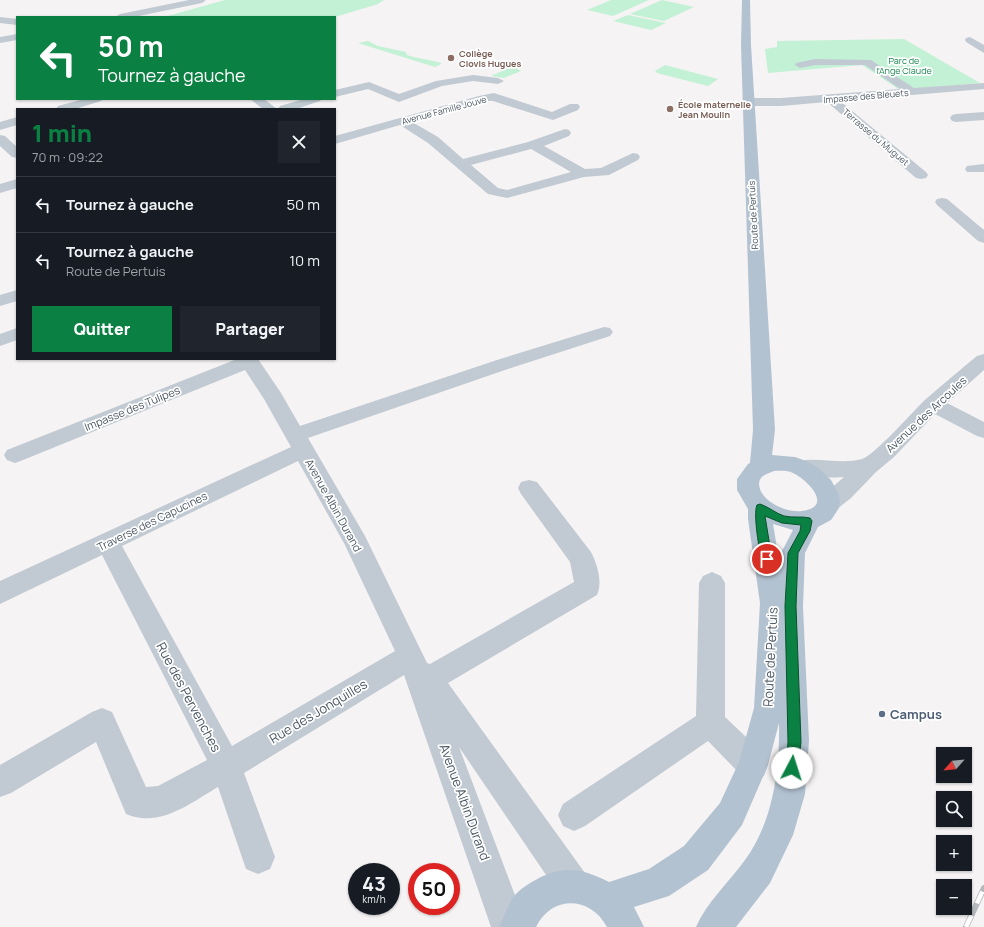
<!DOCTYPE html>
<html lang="fr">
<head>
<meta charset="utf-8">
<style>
	body { margin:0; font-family:Manrope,sans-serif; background:#20242c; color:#f1f3f6; height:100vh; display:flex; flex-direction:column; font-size:15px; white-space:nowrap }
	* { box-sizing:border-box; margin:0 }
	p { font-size:13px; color:#9ea1a6 }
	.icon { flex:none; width:22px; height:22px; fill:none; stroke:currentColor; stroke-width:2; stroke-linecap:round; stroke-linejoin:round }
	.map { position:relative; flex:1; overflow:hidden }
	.details { position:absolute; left:16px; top:108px; width:320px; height:252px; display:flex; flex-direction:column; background:#171b24; border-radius:0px; box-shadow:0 1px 3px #0004 }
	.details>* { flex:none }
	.banner { position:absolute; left:16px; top:16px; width:320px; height:84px; border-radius:0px; box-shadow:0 1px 3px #0004; background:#0b8043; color:#fff; overflow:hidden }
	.needle { width:26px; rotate:243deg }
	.controls { position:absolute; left:936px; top:747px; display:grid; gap:8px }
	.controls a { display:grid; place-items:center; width:36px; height:36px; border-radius:0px; background:#171b24; box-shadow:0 1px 3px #0004; font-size:20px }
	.speed { position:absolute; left:348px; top:863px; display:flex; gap:8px; font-size:20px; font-weight:700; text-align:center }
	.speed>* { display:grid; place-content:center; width:52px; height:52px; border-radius:50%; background:#171b24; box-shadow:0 1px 3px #0004; line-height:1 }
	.speed small { font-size:10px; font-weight:400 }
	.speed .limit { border:6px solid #d22; background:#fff; color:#111 }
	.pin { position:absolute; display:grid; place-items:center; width:34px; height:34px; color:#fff; margin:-17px; border:2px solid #fff; border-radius:50%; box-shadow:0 1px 4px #0007 }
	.me { position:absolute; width:44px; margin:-22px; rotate:5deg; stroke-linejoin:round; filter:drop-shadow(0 0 3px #0008) }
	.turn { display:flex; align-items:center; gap:14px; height:84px; padding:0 16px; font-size:18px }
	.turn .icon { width:52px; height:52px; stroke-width:2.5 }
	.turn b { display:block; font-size:28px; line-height:34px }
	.round { display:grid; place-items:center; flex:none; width:42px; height:42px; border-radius:0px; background:#20242c }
	.overview { display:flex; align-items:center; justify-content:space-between; height:68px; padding:0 16px }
	h1 { font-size:24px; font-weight:800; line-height:30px; color:#0b8043 }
	.action { display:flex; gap:8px; margin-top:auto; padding:8px 16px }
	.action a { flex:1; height:46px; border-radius:0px; background:#0b8043; color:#fff; font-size:16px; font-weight:800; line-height:46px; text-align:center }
	.action a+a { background:#20242c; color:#f1f3f6 }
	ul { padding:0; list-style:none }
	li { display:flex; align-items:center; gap:12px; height:56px; padding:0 16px; border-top:1px solid #363941 }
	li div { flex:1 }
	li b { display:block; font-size:15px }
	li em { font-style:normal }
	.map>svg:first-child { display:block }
</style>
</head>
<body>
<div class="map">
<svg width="984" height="927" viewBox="0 0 984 927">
	<rect width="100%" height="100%" fill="#f5f3f3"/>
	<g fill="#c3f1d5">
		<polygon points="225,0 384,0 378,4 335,17 164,17"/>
		<polygon points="611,0 649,0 613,16 587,10"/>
		<polygon points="662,0 694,7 664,21 630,14"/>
		<polygon points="628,15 666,23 651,30 613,21"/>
		<polygon points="904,39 980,83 900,90 862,65 768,73 765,49 777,47 777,41"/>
		<path d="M368 41 378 46 406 52 407 55C418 59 429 59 441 63V64L435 67 358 43Z"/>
		<polygon points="665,65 718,79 708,86 657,73 655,71"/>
		<polygon points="513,66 521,71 504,78 491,76"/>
	</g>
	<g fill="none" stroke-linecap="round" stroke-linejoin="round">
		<g fill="#c1cad2" fill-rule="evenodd">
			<polygon points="189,0 206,0 202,3 134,17 115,17 120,14"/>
			<polygon points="0,17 17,19 17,25 0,23"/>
			<polygon points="17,34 17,40 0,43 0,37"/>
			<polygon points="970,37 984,45 984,53 966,42 965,40 966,38"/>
			<polygon points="815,59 871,60 914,88 984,83 984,89 840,101 926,172 928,175 926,178 921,179 916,178 827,102 781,106 749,106 745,105 743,102 745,99 749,98 781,98 900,89 865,65 815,65 800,68 795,65 796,63"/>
			<polygon points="473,75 498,78 504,81 498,84 473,81 442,86 399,102 368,89 335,97 335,90 369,82 399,94 436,81"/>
			<path d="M494 93 552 112 570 104H578L580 107 578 110 553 120 493 101H484L412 122 438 137 463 159 528 142 565 129 569 130 571 133 569 136 544 146 585 169 601 168 633 153 638 154 640 157 638 160 609 175 584 177 507 198 488 194 428 143 400 125 335 144V136L479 96ZM531 149 571 172 507 190 498 188 471 165Z"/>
			<polygon points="84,99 103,99 101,101 75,109 56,109 58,106"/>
			<polygon points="250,99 264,99 277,109 263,109"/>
			<polygon points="304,99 322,99 320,101 296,109 278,109 280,106"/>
			<polygon points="984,112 984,120 956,122 952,121 950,118 952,115 956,114"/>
			<polygon points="17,117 17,125 0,130 0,122"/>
			<polygon points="0,135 5,136 17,147 17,158 12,157 0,146"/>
			<polygon points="984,164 984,172 967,172 965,169 967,166"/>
			<polygon points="17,179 17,188 0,193 0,184"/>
			<polygon points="942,198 947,199 984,230 984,243 978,241 937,205 935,202 937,199"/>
			<polygon points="17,290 17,301 0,306 0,295"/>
			<path d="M604 327 610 328 613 332 610 336 511 368 308 438 365 536 427 663 430 664 574 582 570 562 521 494 518 488 521 482 529 480 537 482 591 552C597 564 603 582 597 595L448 683 585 873 590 885 585 897 573 902 561 897 459 747 527 927H491L404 675 244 773 275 857 270 869 258 874 246 869 218 787C189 804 160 828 126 814L96 742 11 793 0 797V765L92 712 102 708 112 712 146 787 158 786 207 760 102 555 0 604V581L291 447 264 399 245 370 23 460 15 463 7 460 4 455 7 450 237 359H258L281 393 300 426 497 360ZM298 461 345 545 395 651 232 746 122 546Z"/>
			<polygon points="17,328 17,340 0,346 0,334"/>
			<path d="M984 354V370L947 403 984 422V438L977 436 935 414 894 457 876 472 851 498 837 509 829 512 821 509 817 503 821 497 844 477C828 478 811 478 795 474L792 468 795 462C816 456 840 465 862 459 876 454 913 411 926 399 943 384 960 370 977 356Z"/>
			<polygon points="712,572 721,576 725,583 725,717 764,754 768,765 764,776 753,780 742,776 708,741 585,826 574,831 563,826 558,815 563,804 696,716 699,583 703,576"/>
		</g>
		<path fill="#b3c2d1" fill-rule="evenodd" d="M742 0H750L751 45 775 430 772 455 795 457 806 461 817 467 831 480 838 493 840 501 839 508 831 520 818 527 805 553 803 606 809 741 805 794 793 835 770 883 736 927H696C707 902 729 882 745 860 773 822 780 769 779 723L768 765 742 825 708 870 669 896 634 907 644 927H607C590 896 552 895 536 927H499C504 917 508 905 514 896 521 888 530 883 539 878 566 865 583 869 609 882L649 869 684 846 720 803 739 762 754 708 760 603 748 519V509L737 490V479L748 464 750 463 753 430 741 45ZM774 471C780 471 787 470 793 473 808 480 834 507 802 511 787 513 760 502 759 484 759 481 760 478 763 476 766 474 771 472 774 471ZM773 524 793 530 781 553 780 566Z"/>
		<g stroke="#b5b8bd" stroke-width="6">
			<polyline id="rail" points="966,927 984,888"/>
		</g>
		<use href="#rail" stroke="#fff" stroke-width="4.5" stroke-dasharray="13" stroke-linecap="butt"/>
	</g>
	<path fill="#0b8043" stroke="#07532c" d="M760 504C769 507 775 513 784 516 793 518 802 516 810 518L812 521 810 531 798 553 796 606 801 742 798 768 796 772 792 774 787 772 786 768 788 742 785 606 788 553 800 531 801 525 782 523 765 516 772 559 770 562 767 563 763 562C759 553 753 513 757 505Z"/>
	<g fill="#8d6e63" stroke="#fff" stroke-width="1.5">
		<circle cx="451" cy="58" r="4"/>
		<circle cx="670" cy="109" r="4"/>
	</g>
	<circle fill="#5c6f8a" stroke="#fff" stroke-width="1.5" cx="882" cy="714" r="4"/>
	<g text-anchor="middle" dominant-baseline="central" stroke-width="3.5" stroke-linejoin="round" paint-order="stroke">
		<g font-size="9" font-weight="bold" fill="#785e54" stroke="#fff" text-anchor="start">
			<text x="459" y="53">Collège<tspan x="459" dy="10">Clovis Hugues</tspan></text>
			<text x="678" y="104">École maternelle<tspan x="678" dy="10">Jean Moulin</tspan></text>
		</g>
		<g font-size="9" fill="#17864f" stroke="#fff">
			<text x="904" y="60">Parc de<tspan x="904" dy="10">l'Ange Claude</tspan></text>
		</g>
		<g font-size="9" fill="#4a5661" stroke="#fff">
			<text transform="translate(866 96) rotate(-5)">Impasse des Bleuets</text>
			<text transform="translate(444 110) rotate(-15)">Avenue Famille Jouve</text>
			<text transform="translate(876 137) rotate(40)">Terrasse du Muguet</text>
			<text transform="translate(753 215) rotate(-93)">Route de Pertuis</text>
		</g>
		<g font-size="11" fill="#4a5661" stroke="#fff">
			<text transform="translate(132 408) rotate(-22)">Impasse des Tulipes</text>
			<text transform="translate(926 414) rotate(-43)">Avenue des Arcoules</text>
			<text transform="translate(334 505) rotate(61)">Avenue Albin Durand</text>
			<text transform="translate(152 521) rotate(-26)">Traverse des Capucines</text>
		</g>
		<g font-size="13" fill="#4a5661" stroke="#fff">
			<text transform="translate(770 657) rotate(-87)">Route de Pertuis</text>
			<text transform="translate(189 697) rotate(62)">Rue des Pervenches</text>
			<text transform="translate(318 711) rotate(-31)">Rue des Jonquilles</text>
			<text transform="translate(465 802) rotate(70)">Avenue Albin Durand</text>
		</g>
		<g font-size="13" font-weight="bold" fill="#4e5e75" stroke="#fff" text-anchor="start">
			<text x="890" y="714">Campus</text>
		</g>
	</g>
</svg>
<div class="controls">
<a><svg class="needle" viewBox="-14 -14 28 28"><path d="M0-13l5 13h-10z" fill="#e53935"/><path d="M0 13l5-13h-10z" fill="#9ea1a6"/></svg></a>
<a><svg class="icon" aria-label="search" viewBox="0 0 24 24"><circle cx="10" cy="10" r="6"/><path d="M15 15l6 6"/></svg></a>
<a>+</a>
<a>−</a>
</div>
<div class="speed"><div>43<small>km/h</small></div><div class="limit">50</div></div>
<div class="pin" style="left:767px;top:559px;background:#d93025"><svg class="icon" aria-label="arrive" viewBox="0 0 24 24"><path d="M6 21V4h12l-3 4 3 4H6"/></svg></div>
<svg class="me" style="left:792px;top:768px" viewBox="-20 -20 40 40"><circle r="19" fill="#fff"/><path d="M0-13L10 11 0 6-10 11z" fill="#0b8043"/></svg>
<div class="banner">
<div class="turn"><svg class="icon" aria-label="left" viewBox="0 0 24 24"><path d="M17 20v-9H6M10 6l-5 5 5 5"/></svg><div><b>50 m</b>Tournez à gauche</div></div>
</div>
<section class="details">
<div class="overview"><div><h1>1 min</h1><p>70 m · 09:22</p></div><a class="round"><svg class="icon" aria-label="close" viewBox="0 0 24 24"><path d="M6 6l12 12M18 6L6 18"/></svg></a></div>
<ul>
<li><svg class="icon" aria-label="left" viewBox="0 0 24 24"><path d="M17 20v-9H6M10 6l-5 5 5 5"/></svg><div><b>Tournez à gauche</b></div><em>50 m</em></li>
<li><svg class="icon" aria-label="left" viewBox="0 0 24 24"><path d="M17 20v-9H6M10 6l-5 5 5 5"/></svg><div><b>Tournez à gauche</b><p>Route de Pertuis</p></div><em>10 m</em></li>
</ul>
<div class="action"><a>Quitter</a><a>Partager</a></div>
</section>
</div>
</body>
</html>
